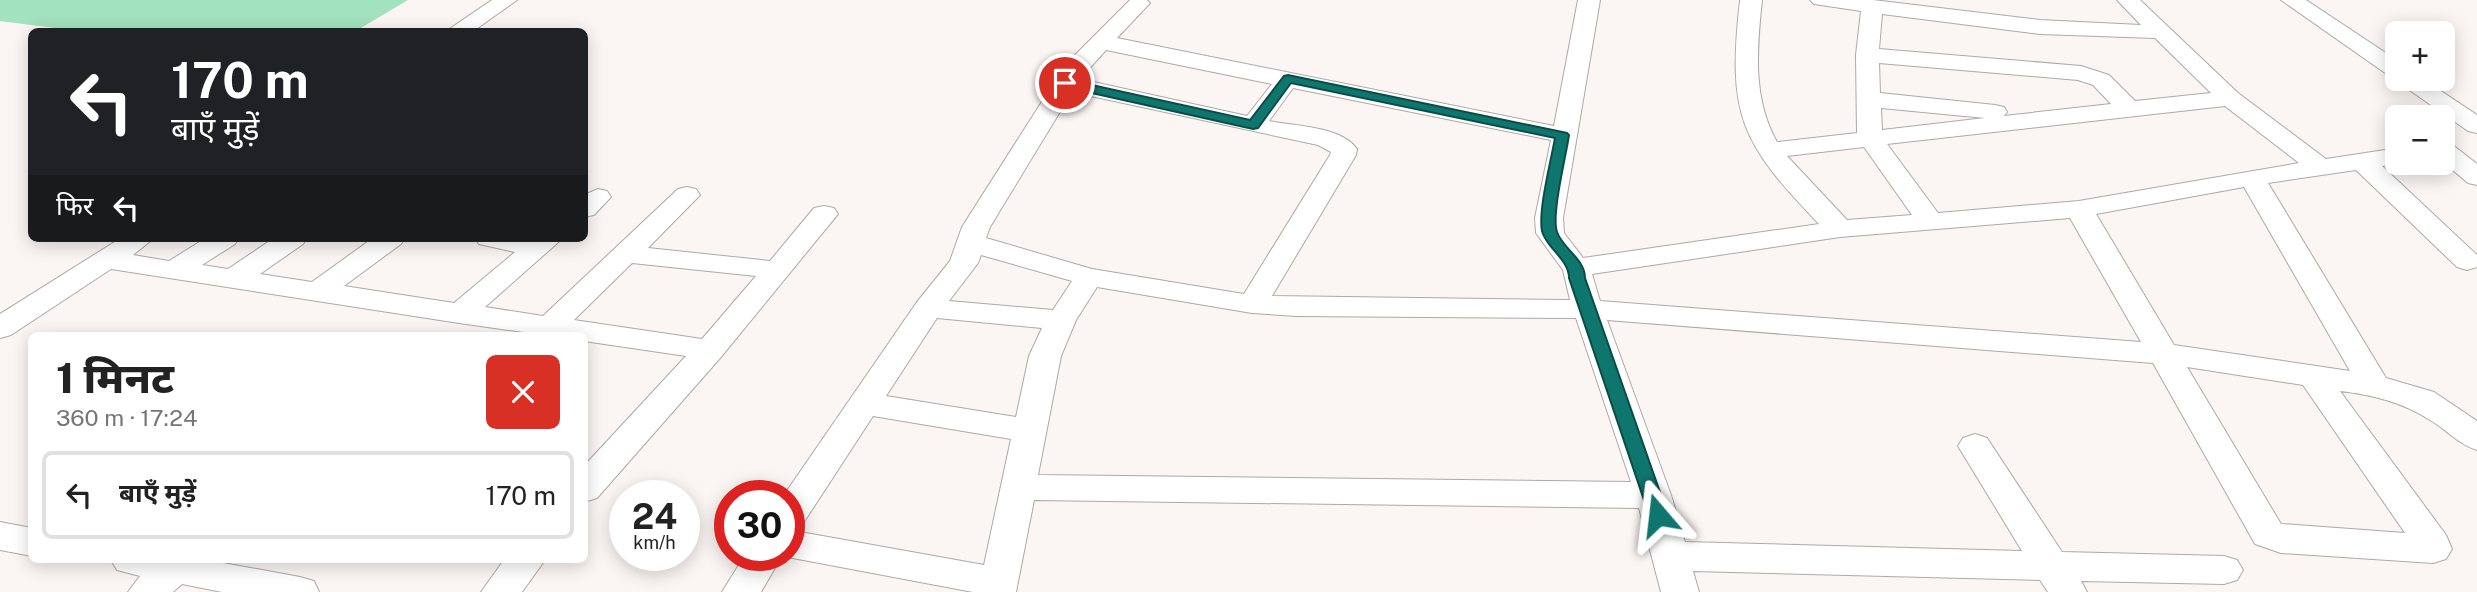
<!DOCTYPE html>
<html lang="hi">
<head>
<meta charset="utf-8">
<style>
	body { margin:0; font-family:"Public Sans","Noto Sans Devanagari",sans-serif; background:#f2f2f2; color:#222; height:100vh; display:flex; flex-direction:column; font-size:26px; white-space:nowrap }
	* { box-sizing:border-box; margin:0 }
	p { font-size:23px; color:#767676 }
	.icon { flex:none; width:38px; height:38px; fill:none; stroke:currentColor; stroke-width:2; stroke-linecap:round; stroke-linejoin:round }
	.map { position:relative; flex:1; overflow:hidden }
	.side { position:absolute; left:28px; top:332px; width:560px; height:231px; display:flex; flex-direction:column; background:#fff; border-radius:10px; box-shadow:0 4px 18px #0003 }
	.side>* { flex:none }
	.hud { position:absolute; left:28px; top:28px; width:560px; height:214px; border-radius:10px; box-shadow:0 4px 18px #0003; background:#202124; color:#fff; overflow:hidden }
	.tools { position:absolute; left:2385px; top:21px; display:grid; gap:14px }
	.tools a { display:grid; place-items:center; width:70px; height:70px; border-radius:10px; background:#fff; box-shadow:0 4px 18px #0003; font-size:35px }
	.speed { position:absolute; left:609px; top:480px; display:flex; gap:14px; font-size:35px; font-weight:700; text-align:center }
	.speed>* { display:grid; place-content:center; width:91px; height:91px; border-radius:50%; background:#fff; box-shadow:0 4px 18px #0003; line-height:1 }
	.speed small { font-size:18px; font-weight:400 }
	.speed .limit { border:10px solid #d22; background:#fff; color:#111 }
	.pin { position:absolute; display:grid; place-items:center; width:60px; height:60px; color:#fff; margin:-30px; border:4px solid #fff; border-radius:50%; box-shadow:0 2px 7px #0007 }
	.me { position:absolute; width:77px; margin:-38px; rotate:343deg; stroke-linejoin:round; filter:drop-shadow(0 0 5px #0008) }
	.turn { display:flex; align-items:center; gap:24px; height:147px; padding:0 28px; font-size:32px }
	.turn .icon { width:91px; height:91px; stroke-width:2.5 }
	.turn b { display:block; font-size:49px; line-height:60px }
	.then { display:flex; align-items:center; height:66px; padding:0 28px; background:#0003; gap:14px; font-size:26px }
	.round { display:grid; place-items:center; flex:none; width:74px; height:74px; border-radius:10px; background:#f2f2f2 }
	.summary { display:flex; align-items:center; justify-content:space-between; height:119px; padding:0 28px }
	h1 { font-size:42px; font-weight:800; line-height:52px }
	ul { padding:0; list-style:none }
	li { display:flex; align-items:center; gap:21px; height:88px; margin:0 14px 10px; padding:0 14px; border:4px solid #e0e0e0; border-radius:10px }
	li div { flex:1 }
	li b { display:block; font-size:26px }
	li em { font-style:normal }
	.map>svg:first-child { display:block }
</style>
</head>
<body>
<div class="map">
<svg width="2477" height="592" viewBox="0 0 2477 592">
	<rect width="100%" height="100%" fill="#fbf6f4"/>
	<polygon fill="#a3e2be" points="0,0 408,0 354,32 86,32 0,21"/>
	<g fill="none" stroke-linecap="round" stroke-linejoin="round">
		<g stroke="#ada9a7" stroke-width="2">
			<g id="minor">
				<polygon points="492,0 517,0 472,32 445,32"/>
				<path d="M1130 0H1147L1150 3 1117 38 1554 126 1578 0H1600L1563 218 1564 233 1583 258 1819 224C1740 142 1727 115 1740 0H1762C1757 48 1752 98 1777 142L1857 133 1856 55 1861 11 1814 4 1810 0H1873L2040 20 2141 25 2117 0H2140L2238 93 2326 159 2398 148V163H2402L2382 166 2477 255V267L2467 270 2457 267 2356 170 2268 183 2386 378 2434 392 2477 421V450C2458 444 2447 430 2430 420 2402 402 2373 395 2340 391L2446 535 2452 549 2446 559 2433 563 2281 553 2255 544 2153 363 1607 320 1671 495 1685 542 2022 551 1958 446 1963 438 1975 434 1987 438 2062 552 2224 556 2237 560 2243 570 2237 580 2224 584 2081 581 2087 592H2048L2040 580 1693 571 1699 592H1661L1639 508 1034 500 1016 592H973L782 556 761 592H722L745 555H789V530L984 565 1011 439 873 416 802 525 789 529V495H784L917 302 950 261 962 227 1057 78 1070 60ZM1882 14 2040 34 2155 38 2211 93 2135 101 2109 75 2081 66 1879 49ZM1106 50 1272 84 1247 116 1080 79ZM1879 63 2078 80 2093 85 2111 104 2004 116 2007 112 2004 107 1995 105 1880 93ZM1293 88 1551 140 1535 218 1536 233 1563 270 1570 300 1272 296 1356 155 1357 149C1341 126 1294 126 1269 121ZM1072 92 1318 145 1331 152 1330 155 1244 294 1092 269 986 238 990 227ZM2225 106 2299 163 2079 201 1938 213 1887 144ZM1881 108 1985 118 1882 130ZM1864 147 1912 215 1847 220 1787 156ZM2244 187 2350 371 2174 345 2096 214ZM2070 218 2141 342 1600 301 1592 274 1840 237ZM981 255 1072 281 1053 310 949 301 978 263ZM1097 287 1252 313 1296 316 1576 318 1631 482 1038 475 1061 356 1076 320ZM937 318 1042 328 1029 356 1016 417 886 396ZM2187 367 2303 385 2405 533 2281 524Z"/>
				<polygon points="2281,0 2306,0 2398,61 2398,79 2423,79 2477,115 2477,133 2468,131"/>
				<polygon points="2443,144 2454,146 2477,164 2477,185 2468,183 2443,162"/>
				<path d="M687 187 696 189 700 195 648 248 770 261 814 208 824 206 834 208 838 214 721 357 597 498 584 502V466L686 356 584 341V336H552L459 323 111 269 11 335 0 338V314L121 238H154L133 255 169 261 206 238H239L235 244 202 265 228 269 274 238H307L303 244 260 274 312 282 373 238H405L401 244 344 286 454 303 515 252 479 244 475 238H563L485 307 543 316 678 189ZM632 263 756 276 702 339 574 320Z"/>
				<polygon points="598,189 607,191 611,197 594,215 584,217 584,195"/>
				<polygon points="0,522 32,528 32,556 0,550"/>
				<polygon points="111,560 207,560 300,577 314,581 319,592 222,592 182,584 173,592 128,592 140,576 117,570"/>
				<polygon points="504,560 545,560 522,592 481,592"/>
			</g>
		</g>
		<use href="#minor" fill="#fff" fill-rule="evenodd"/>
	</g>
	<path fill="#0f766e" stroke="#0a4d48" stroke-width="2" d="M1288 75 1567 133 1569 135C1566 156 1551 215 1557 232 1563 249 1585 259 1585 278L1668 515 1665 520H1652L1649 515 1569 278C1569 259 1546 248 1542 231 1538 210 1551 161 1555 138L1291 83 1258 128 1253 129 1065 87 1059 83 1065 79 1250 120 1284 76Z"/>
</svg>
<div class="tools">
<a>+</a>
<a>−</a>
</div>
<div class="speed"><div>24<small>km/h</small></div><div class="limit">30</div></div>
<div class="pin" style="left:1065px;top:83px;background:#d93025"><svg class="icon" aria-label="arrive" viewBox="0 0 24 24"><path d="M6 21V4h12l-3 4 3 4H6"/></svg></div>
<svg class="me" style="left:1658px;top:515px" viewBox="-20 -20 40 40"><path d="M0-17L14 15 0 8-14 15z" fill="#0f766e" stroke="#fff" stroke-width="4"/></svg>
<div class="hud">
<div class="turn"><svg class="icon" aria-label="left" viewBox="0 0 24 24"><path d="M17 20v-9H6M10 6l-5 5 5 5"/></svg><div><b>170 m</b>बाएँ मुड़ें</div></div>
<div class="then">फिर<svg class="icon" aria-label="left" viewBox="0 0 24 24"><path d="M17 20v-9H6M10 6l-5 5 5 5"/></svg></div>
</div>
<section class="side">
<div class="summary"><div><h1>1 मिनट</h1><p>360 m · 17:24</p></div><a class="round" style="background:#d93025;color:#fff"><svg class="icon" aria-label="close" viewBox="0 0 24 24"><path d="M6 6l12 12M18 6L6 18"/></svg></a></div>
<ul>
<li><svg class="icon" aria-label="left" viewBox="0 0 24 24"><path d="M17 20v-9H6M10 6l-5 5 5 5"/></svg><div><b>बाएँ मुड़ें</b></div><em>170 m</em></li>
</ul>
</section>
</div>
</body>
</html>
